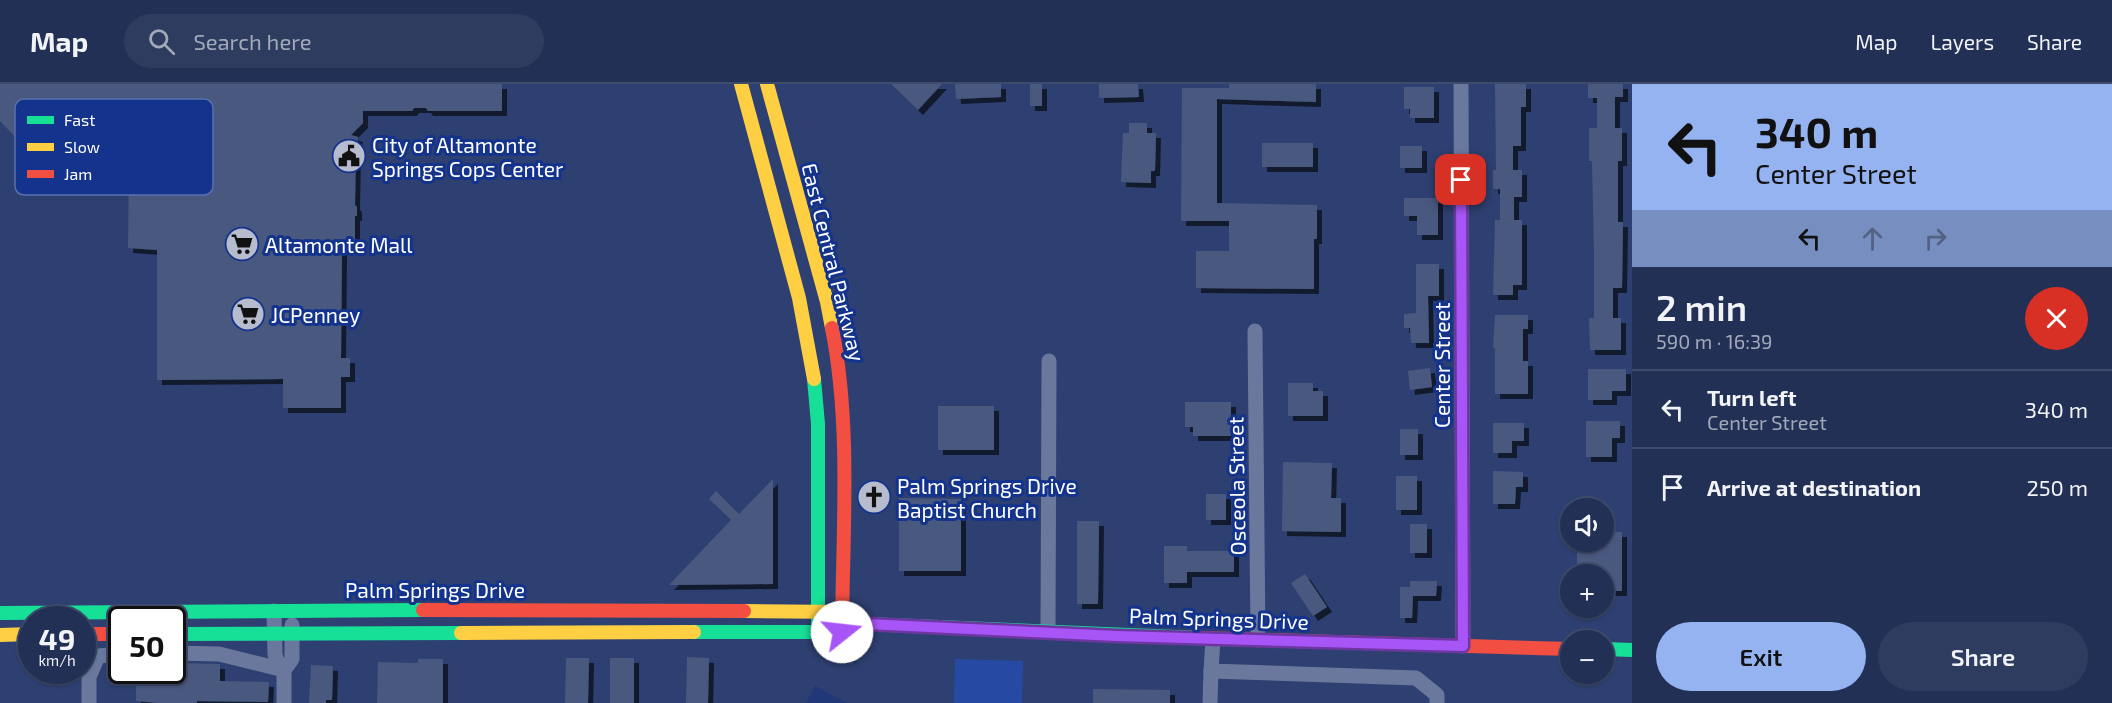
<!DOCTYPE html>
<html lang="en">
<head>
<meta charset="utf-8">
<style>
	body { margin:0; font-family:"Exo 2",sans-serif; background:#2e3c5f; color:#f1f3f6; height:100vh; display:flex; flex-direction:column; font-size:22px; white-space:nowrap }
	* { box-sizing:border-box; margin:0 }
	p { font-size:20px; color:#a2a9b9 }
	.icon { flex:none; width:33px; height:33px; fill:none; stroke:currentColor; stroke-width:2; stroke-linecap:round; stroke-linejoin:round }
	.map { position:relative; flex:1; overflow:hidden }
	.details { display:flex; flex-direction:column; background:#223055; width:480px }
	.details>* { flex:none }
	.banner { background:#95b2f1; color:#111; overflow:hidden }
	.buttons { position:absolute; left:1560px; top:414px; display:grid; gap:12px }
	.buttons a { display:grid; place-items:center; width:54px; height:54px; border-radius:50%; background:#223055; box-shadow:0 2px 4px #0004,0 0 0 2px #3f4b6c; font-size:30px }
	.speed { position:absolute; left:18px; top:522px; display:flex; gap:12px; font-size:30px; font-weight:700; text-align:center }
	.speed>* { display:grid; place-content:center; width:78px; height:78px; border-radius:50%; background:#223055; box-shadow:0 2px 4px #0004,0 0 0 2px #3f4b6c; line-height:1 }
	.speed small { font-size:15px; font-weight:400 }
	.speed .limit { border:3px solid #111; border-radius:9px; background:#fff; color:#111 }
	.pin { position:absolute; display:grid; place-items:center; width:51px; height:51px; color:#fff; margin:-26px; border-radius:12px; box-shadow:0 3px 9px #0006 }
	.me { position:absolute; width:66px; margin:-33px; rotate:74deg; stroke-linejoin:round; filter:drop-shadow(0 0 4px #0008) }
	.turn { display:flex; align-items:center; gap:21px; height:126px; padding:0 24px; font-size:27px }
	.turn .icon { width:78px; height:78px; stroke-width:2.5 }
	.turn b { display:block; font-size:42px; line-height:51px }
	.lanes { display:flex; align-items:center; height:57px; padding:0 24px; background:#0003; justify-content:center; gap:30px; direction:ltr }
	.lanes .off { opacity:.35 }
	.round { display:grid; place-items:center; flex:none; width:63px; height:63px; border-radius:32px; background:#2e3c5f }
	.head { display:flex; align-items:center; justify-content:space-between; height:102px; padding:0 24px }
	h1 { font-size:36px; font-weight:600; line-height:45px }
	.action { display:flex; gap:12px; margin-top:auto; padding:12px 24px }
	.action a { flex:1; height:69px; border-radius:36px; background:#95b2f1; color:#111; font-size:24px; font-weight:600; line-height:69px; text-align:center }
	.action a+a { background:#2e3c5f; color:#f1f3f6 }
	ul { padding:0; list-style:none }
	li { display:flex; align-items:center; gap:18px; height:78px; padding:0 24px; border-top:2px solid #3f4b6c }
	li div { flex:1 }
	li b { display:block; font-size:22px }
	li em { font-style:normal }
	header { display:flex; align-items:center; gap:36px; box-sizing:border-box; height:84px; padding:0 30px; background:#223055; border-bottom:2px solid #3f4b6c }
	header strong { font-size:28px }
	nav { display:flex; gap:33px; margin-inline-start:auto; font-size:21px }
	.search { width:420px; height:54px; background:#2e3c5f; display:flex; align-items:center; gap:15px; box-sizing:border-box; padding:0 21px; border-radius:33px; color:#a2a9b9; font-size:22px }
	main { display:flex; flex:1; min-height:0 }
	.map>svg:first-child { display:block }
</style>
</head>
<body>
<header>
<strong>Map</strong>
<div class="search"><svg class="icon" aria-label="search" viewBox="0 0 24 24"><circle cx="10" cy="10" r="6"/><path d="M15 15l6 6"/></svg>Search here</div>
<nav><a>Map</a><a>Layers</a><a>Share</a></nav>
</header>
<main>
<div class="map">
<svg width="1632" height="619" viewBox="0 0 1632 619">
	<defs>
		<filter id="shadow"><feDropShadow dx="5" dy="5" stdDeviation="0" flood-color="#0009"/></filter>
	</defs>
	<rect width="100%" height="100%" fill="#2e4071"/>
	<polygon fill="#2649a3" points="955,575 1023,577 1022,619 954,619"/>
	<polygon fill="#203778" points="815,602 847,619 806,619"/>
	<g fill="#49587f" filter="url(#shadow)">
		<polygon points="0,0 502,0 502,27 428,27 426,24 414,24 412,27 363,27 363,39 351,51 358,53 356,63 355,121 357,123 357,132 355,132 355,155 357,156 355,166 342,166 341,274 350,274 350,293 341,293 341,324 283,324 283,295 157,296 157,166 128,164 129,84 155,84 155,66 141,55 133,53 116,53 116,55 102,56 99,53 87,53 80,57 65,37 65,58 20,58 0,37"/>
		<polygon points="891,0 942,0 918,26"/>
		<polygon points="955,0 1001,0 1001,13 956,15"/>
		<rect x="1030" y="0" width="12" height="22"/>
		<polygon points="1099,0 1138,0 1139,13 1099,14"/>
		<polygon points="1229,0 1316,0 1316,18 1217,15 1217,119 1317,121 1317,155 1314,155 1314,205 1196,204 1196,167 1229,167 1229,137 1181,137 1182,4 1229,4"/>
		<polygon points="1495,0 1526,0 1526,23 1521,23 1521,62 1513,62 1513,86 1522,86 1522,113 1514,113 1514,136 1522,136 1522,201 1513,201 1513,211 1493,211 1495,136 1500,136 1500,105 1493,105 1493,86 1496,86"/>
		<polygon points="1588,0 1623,0 1623,13 1615,13 1615,44 1622,44 1622,77 1618,77 1618,138 1623,138 1622,204 1613,204 1613,234 1621,234 1621,266 1590,266 1589,234 1594,234 1594,171 1592,77 1589,77 1589,44 1597,44 1597,14 1588,14"/>
		<polygon points="1404,3 1434,3 1434,34 1410,34 1410,25 1404,25"/>
		<polygon points="1129,39 1147,39 1147,49 1156,49 1155,87 1151,87 1151,99 1121,98 1123,49 1129,49"/>
		<rect x="1262" y="59" width="51" height="24"/>
		<rect x="1400" y="62" width="22" height="22"/>
		<polygon points="1404,114 1438,114 1438,151 1417,151 1417,132 1404,132"/>
		<polygon points="1416,180 1439,180 1439,212 1428,212 1429,259 1411,259 1410,244 1404,244 1404,230 1416,229"/>
		<polygon points="1495,231 1528,231 1528,245 1523,245 1523,277 1528,277 1528,310 1495,310 1495,264 1493,264"/>
		<polygon points="1430,284 1432,303 1410,306 1408,287"/>
		<polygon points="1588,285 1626,285 1626,307 1612,307 1612,316 1588,316"/>
		<polygon points="1288,299 1313,299 1313,307 1323,307 1323,332 1288,332"/>
		<polygon points="1185,318 1231,318 1231,352 1193,352 1193,343 1185,343"/>
		<rect x="938" y="322" width="56" height="44"/>
		<polygon points="1586,337 1620,337 1620,354 1612,354 1612,373 1586,373"/>
		<polygon points="1493,339 1524,339 1524,357 1512,357 1512,369 1493,369"/>
		<rect x="1400" y="345" width="18" height="26"/>
		<polygon points="1283,378 1332,379 1331,414 1341,414 1341,448 1282,447"/>
		<polygon points="1493,387 1523,388 1523,403 1516,403 1515,420 1493,420"/>
		<rect x="1396" y="392" width="21" height="34"/>
		<polygon points="773,395 773,500 669,501 731,436 709,415 716,407 739,430"/>
		<rect x="1206" y="410" width="20" height="26"/>
		<polygon points="899,414 961,415 961,487 899,487"/>
		<polygon points="1077,437 1099,437 1098,520 1077,520"/>
		<rect x="1410" y="440" width="17" height="29"/>
		<polygon points="1604,448 1622,448 1622,507 1604,507 1604,490 1577,490 1577,458 1604,458"/>
		<polygon points="1164,462 1187,462 1187,467 1234,467 1234,488 1187,488 1187,499 1164,499"/>
		<polygon points="1305,490 1327,523 1313,532 1291,499"/>
		<polygon points="1410,497 1437,497 1436,512 1413,512 1412,534 1400,534 1400,503 1410,503"/>
		<polygon points="687,573 709,574 708,619 686,619"/>
		<polygon points="566,574 589,574 588,619 565,619"/>
		<rect x="610" y="574" width="24" height="45"/>
		<polygon points="418,575 443,575 443,619 377,619 378,578 418,579"/>
		<polygon points="174,579 220,580 220,597 269,598 268,618 197,617 197,619 159,619 136,617 136,598 144,598 144,586 174,586"/>
		<polygon points="311,581 333,582 332,616 326,616 326,619 309,619"/>
		<polygon points="1093,605 1170,606 1170,619 1093,619"/>
	</g>
	<g fill="none" stroke-linecap="round" stroke-linejoin="round">
		<g stroke="#6a789d" stroke-width="15">
			<polyline points="1461,0 1463,562"/>
			<polyline points="1255,247 1258,556"/>
			<polyline points="274,527 275,570 277,578 284,586"/>
			<polyline points="1048,548 1049,277"/>
			<polyline points="1213,555 1211,587 1416,594 1437,611 1437,619"/>
			<polyline points="172,569 219,570 284,586"/>
			<polyline points="89,619 89,593 98,572 122,570"/>
			<polyline points="284,619 284,586 292,575 292,541"/>
			<polyline points="1210,619 1211,587"/>
		</g>
		<g stroke="#16e098" stroke-width="14">
			<polyline points="814,295 818,340 818,539"/>
			<polyline points="0,529 423,526"/>
			<polyline points="694,548 842,548 866,540 1200,554"/>
			<polyline points="172,550 461,549"/>
			<polyline points="1604,565 1632,566"/>
		</g>
		<g stroke="#ffcf43" stroke-width="14">
			<polyline points="741,0 799,214 814,295"/>
			<polyline points="767,0 827,218 832,244"/>
			<polyline points="744,527 843,528 866,540"/>
			<polyline points="461,549 694,548"/>
			<polyline points="0,551 32,550"/>
		</g>
		<g stroke="#f24e42" stroke-width="14">
			<path d="M832 244C851 341 843 443 842 542"/>
			<polyline points="423,526 744,527"/>
			<polyline points="82,550 122,550"/>
			<polyline points="1200,554 1570,565"/>
		</g>
	</g>
	<g fill="none" stroke-linecap="round" stroke-linejoin="round">
		<g stroke="#6d37a1" stroke-width="15">
			<polyline id="route" points="842,548 866,540 1117,552 1463,562 1461,96"/>
		</g>
		<use href="#route" stroke="#a855f7" stroke-width="10"/>
	</g>
	<defs>
		<g id="civic-disc" transform="scale(1.725)"><circle r="9.5" fill="#b6bccd" stroke="#13338c"/><path d="M-.6-6.5H3V-4.5H.6V-3L4-1V1h2V6H-6V1h2V-1L-.6-3ZM-1.2 2.5V6h2.4V2.5Z" fill="#111"/></g>
		<g id="supermarket-disc" transform="scale(1.725)"><circle r="9.5" fill="#b6bccd" stroke="#13338c"/><path d="M-6-5.5h2.5l.6 2H6L4.5 2H-2.5L-4.4-4H-6ZM-1.5 3.2a1.3 1.3 0 1 0 .1 0ZM3 3.2a1.3 1.3 0 1 0 .1 0Z" fill="#111"/></g>
		<g id="church-disc" transform="scale(1.725)"><circle r="9.5" fill="#b6bccd" stroke="#13338c"/><path d="M-1.2-6h2.4v3.5h3.3v2.4h-3.3V6h-2.4V-.1h-3.3v-2.4h3.3Z" fill="#111"/></g>
	</defs>
	<g fill-rule="evenodd">
		<use href="#civic-disc" x="349" y="72"/>
		<use href="#supermarket-disc" x="242" y="160"/>
		<use href="#supermarket-disc" x="248" y="230"/>
		<use href="#church-disc" x="874" y="413"/>
	</g>
	<g text-anchor="middle" dominant-baseline="central" stroke-width="6" stroke-linejoin="round" paint-order="stroke">
		<g font-size="21" fill="#fff" stroke="#13338c" text-anchor="start">
			<text x="372" y="60">City of Altamonte<tspan x="372" dy="24">Springs Cops Center</tspan></text>
			<text x="265" y="160">Altamonte Mall</text>
			<text x="271" y="230">JCPenney</text>
			<text x="897" y="401">Palm Springs Drive<tspan x="897" dy="24">Baptist Church</tspan></text>
		</g>
		<g font-size="21" fill="#fff" stroke="#13338c">
			<text transform="translate(834 178) rotate(76)">East Central Parkway</text>
			<text transform="translate(1441 281) rotate(-90)">Center Street</text>
			<text transform="translate(1236 402) rotate(-91)">Osceola Street</text>
			<text x="435" y="505">Palm Springs Drive</text>
			<text transform="translate(1219 534) rotate(2)">Palm Springs Drive</text>
		</g>
	</g>
	<rect x="15" y="15" width="198" height="96" rx="9" fill="#13338c" stroke="#5a70ae" stroke-width="1.5"/>
	<rect x="27" y="32" width="27" height="8" fill="#16e098"/>
	<rect x="27" y="59" width="27" height="8" fill="#ffcf43"/>
	<rect x="27" y="86" width="27" height="8" fill="#f24e42"/>
	<g font-size="16" fill="#fff">
		<text x="64" y="42">Fast</text>
		<text x="64" y="69">Slow</text>
		<text x="64" y="96">Jam</text>
	</g>
</svg>
<div class="buttons">
<a><svg class="icon" aria-label="sound" viewBox="0 0 24 24"><path d="M4 9h4l5-4v14l-5-4H4zM17 9q2 3 0 6"/></svg></a>
<a>+</a>
<a>−</a>
</div>
<div class="speed"><div>49<small>km/h</small></div><div class="limit">50</div></div>
<div class="pin" style="left:1461px;top:96px;background:#d93025"><svg class="icon" aria-label="arrive" viewBox="0 0 24 24"><path d="M6 21V4h12l-3 4 3 4H6"/></svg></div>
<svg class="me" style="left:842px;top:548px" viewBox="-20 -20 40 40"><circle r="19" fill="#fff"/><path d="M0-13L10 11 0 6-10 11z" fill="#a855f7"/></svg>
</div>
<section class="details">
<div class="banner">
<div class="turn"><svg class="icon" aria-label="left" viewBox="0 0 24 24"><path d="M17 20v-9H6M10 6l-5 5 5 5"/></svg><div><b>340 m</b>Center Street</div></div>
<div class="lanes"><svg class="icon" aria-label="left" viewBox="0 0 24 24"><path d="M17 20v-9H6M10 6l-5 5 5 5"/></svg><svg class="icon off" aria-label="ahead" viewBox="0 0 24 24"><path d="M12 20V5M6 11l6-6 6 6"/></svg><svg class="icon off" aria-label="right" viewBox="0 0 24 24"><path d="M7 20v-9h11M14 6l5 5-5 5"/></svg></div>
</div>
<div class="head"><div><h1>2 min</h1><p>590 m · 16:39</p></div><a class="round" style="background:#d93025;color:#fff"><svg class="icon" aria-label="close" viewBox="0 0 24 24"><path d="M6 6l12 12M18 6L6 18"/></svg></a></div>
<ul>
<li><svg class="icon" aria-label="left" viewBox="0 0 24 24"><path d="M17 20v-9H6M10 6l-5 5 5 5"/></svg><div><b>Turn left</b><p>Center Street</p></div><em>340 m</em></li>
<li><svg class="icon" aria-label="arrive" viewBox="0 0 24 24"><path d="M6 21V4h12l-3 4 3 4H6"/></svg><div><b>Arrive at destination</b></div><em>250 m</em></li>
</ul>
<div class="action"><a>Exit</a><a>Share</a></div>
</section>
</main>
</body>
</html>
